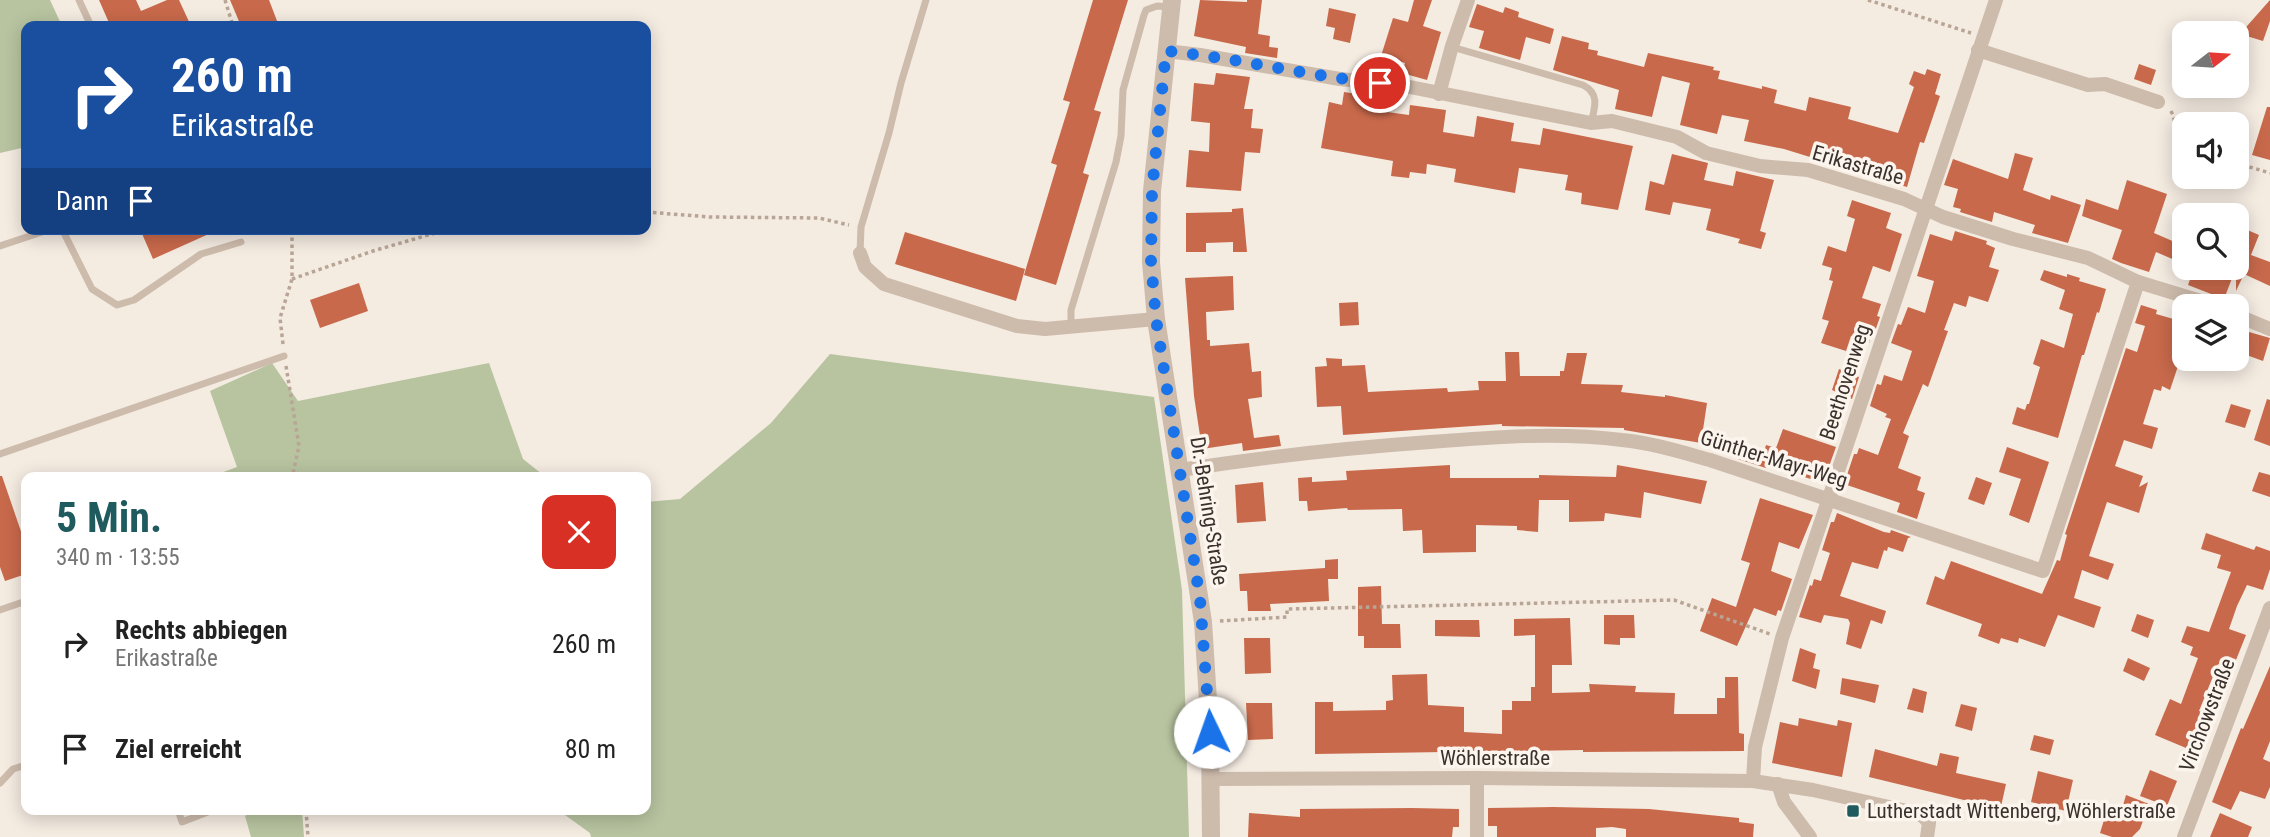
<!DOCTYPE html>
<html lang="de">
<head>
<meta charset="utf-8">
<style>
	body { margin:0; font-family:"Roboto Condensed",sans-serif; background:#f6f6f6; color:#222; height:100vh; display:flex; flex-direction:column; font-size:26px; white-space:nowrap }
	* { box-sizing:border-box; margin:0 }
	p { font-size:23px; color:#767676 }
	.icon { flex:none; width:38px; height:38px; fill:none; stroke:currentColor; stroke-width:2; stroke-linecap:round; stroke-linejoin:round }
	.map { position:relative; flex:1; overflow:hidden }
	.sheet { position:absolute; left:21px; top:472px; width:630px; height:343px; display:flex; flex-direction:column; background:#fff; border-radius:14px; box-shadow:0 4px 18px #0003 }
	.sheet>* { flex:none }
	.guide { position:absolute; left:21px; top:21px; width:630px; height:214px; border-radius:14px; box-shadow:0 4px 18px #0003; background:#1a4fa0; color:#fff; overflow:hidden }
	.needle { width:46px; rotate:73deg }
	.controls { position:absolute; left:2172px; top:21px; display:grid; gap:14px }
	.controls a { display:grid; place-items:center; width:77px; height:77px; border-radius:14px; background:#fff; box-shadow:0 4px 18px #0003; font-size:35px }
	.pin { position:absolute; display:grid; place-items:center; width:60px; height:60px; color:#fff; margin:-30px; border:4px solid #fff; border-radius:50%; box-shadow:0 2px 7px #0007 }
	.me { position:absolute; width:77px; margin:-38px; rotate:357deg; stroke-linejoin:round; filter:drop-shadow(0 0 5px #0008) }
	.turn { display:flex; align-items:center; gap:24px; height:147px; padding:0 35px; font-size:32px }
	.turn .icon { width:91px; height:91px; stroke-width:2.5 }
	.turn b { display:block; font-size:49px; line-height:60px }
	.then { display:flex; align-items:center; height:66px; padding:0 35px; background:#0003; gap:14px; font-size:26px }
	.round { display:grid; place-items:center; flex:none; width:74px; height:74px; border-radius:14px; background:#f6f6f6 }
	.overview { display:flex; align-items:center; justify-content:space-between; height:119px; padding:0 35px }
	h1 { font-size:42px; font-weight:700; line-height:52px; color:#1f5a5e }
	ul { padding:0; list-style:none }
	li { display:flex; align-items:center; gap:21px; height:105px; padding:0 35px }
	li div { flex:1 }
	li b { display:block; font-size:26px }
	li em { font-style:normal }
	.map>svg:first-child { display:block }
</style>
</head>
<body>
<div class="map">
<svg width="2270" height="837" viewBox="0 0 2270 837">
	<rect width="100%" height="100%" fill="#f4ebe1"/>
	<g fill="#b8c4a0">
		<polygon points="0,0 50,0 62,26 26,26 26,147 0,153"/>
		<polygon points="830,354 1154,397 1182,590 1189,837 591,837 590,833 558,810 646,810 646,502 680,499 771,423"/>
		<polygon points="272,363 298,401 489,363 523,459 547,478 220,478 218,474 237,467 210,391"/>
		<polygon points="254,810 302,810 304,837 251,837 245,816"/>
	</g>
	<g fill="#c8694b">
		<polygon points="99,0 136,0 141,11 167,0 179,0 191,26 108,26 110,25"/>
		<polygon points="230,0 269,0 279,26 241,26"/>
		<polygon points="1093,0 1128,0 1094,110 1101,112 1083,173 1089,175 1056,285 1024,275 1057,165 1051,163 1070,102 1063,100"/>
		<polygon points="1200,0 1247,2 1247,0 1262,0 1258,34 1270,36 1269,47 1278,48 1277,58 1245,53 1246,47 1194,36"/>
		<polygon points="1414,0 1432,0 1423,26 1441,32 1427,80 1402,73 1405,63 1381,56 1393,18 1408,22"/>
		<polygon points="2270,0 2270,21 2263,41 2240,34"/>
		<polygon points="1477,4 1503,13 1505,7 1519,12 1518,17 1554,29 1550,44 1526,37 1520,60 1479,48 1484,31 1469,27"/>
		<polygon points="1329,8 1356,14 1350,43 1333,39 1335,28 1326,26"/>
		<polygon points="1562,36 1589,43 1588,49 1598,51 1597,55 1644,67 1648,53 1714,67 1713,70 1720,71 1718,79 1762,89 1762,86 1777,90 1774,103 1806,111 1809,97 1851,107 1848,119 1898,133 1914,87 1909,84 1914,71 1925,75 1927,69 1941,74 1935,94 1940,96 1924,143 1920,142 1907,187 1784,149 1744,141 1749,120 1722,115 1717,134 1680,125 1690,83 1662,76 1652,117 1615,109 1619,90 1553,70"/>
		<polygon points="2139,64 2156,70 2151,85 2134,79"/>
		<polygon points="1216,73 1250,77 1244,109 1253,109 1251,128 1263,129 1260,153 1245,152 1241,191 1186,187 1189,150 1209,152 1210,123 1191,121 1194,83 1214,85"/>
		<polygon points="1344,92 1382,98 1380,111 1409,115 1410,105 1446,110 1443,132 1474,137 1477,116 1514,123 1511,141 1540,145 1543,128 1633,146 1618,210 1581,204 1582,193 1565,190 1568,175 1519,168 1515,193 1454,182 1456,169 1427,164 1426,174 1410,172 1409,178 1391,176 1393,161 1321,148 1329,102 1342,105"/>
		<polygon points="2267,107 2270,107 2270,160 2252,155"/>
		<polygon points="2015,153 2033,158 2023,190 2050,200 2051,195 2081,205 2068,243 2032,233 2035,225 1994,212 1992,222 1960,212 1961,209 1953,207 1958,189 1944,185 1953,159 2008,179"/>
		<polygon points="1672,154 1708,163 1704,180 1733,186 1736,171 1774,180 1760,231 1766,233 1761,249 1738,243 1740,239 1706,230 1711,209 1673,202 1670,215 1645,210 1650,181 1664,185"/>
		<polygon points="2127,180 2167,194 2154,233 2184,246 2184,264 2156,252 2149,272 2121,263 2112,259 2122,230 2082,216 2086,199 2118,210"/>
		<polygon points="1852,200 1891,213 1886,228 1902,234 1890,272 1873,266 1862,298 1881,304 1877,316 1880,317 1873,337 1871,336 1869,343 1851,336 1846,351 1821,343 1829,321 1822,319 1833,281 1829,280 1832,268 1822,265 1828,246 1846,252 1855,219 1847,216"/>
		<polygon points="1243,208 1247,252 1233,252 1233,242 1206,243 1206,252 1186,252 1186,213 1232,212 1232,209"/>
		<polygon points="2236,225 2259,235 2251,255 2270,262 2270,286 2244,274 2236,291"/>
		<polygon points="140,229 220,229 153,259"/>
		<polygon points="1955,231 1987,241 1986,244 1995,248 1989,267 1999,270 1988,302 1969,296 1966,307 1954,303 1944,330 1948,331 1928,387 1923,384 1903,433 1909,436 1898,468 1921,477 1917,490 1925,493 1917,519 1897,512 1900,503 1844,484 1854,454 1857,454 1859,448 1878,455 1891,419 1885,417 1887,414 1870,406 1877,384 1881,385 1884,375 1902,381 1912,351 1891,343 1898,324 1901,325 1908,307 1925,313 1934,281 1917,276 1930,234 1952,241"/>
		<polygon points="905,232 1025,269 1016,301 895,264"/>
		<polygon points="2194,268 2236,268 2224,299 2188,285"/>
		<polygon points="2044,270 2067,277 2067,274 2080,278 2079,281 2106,289 2099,313 2097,312 2084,355 2082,355 2058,438 2012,424 2017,407 2025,410 2027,404 2029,404 2040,367 2033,364 2041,339 2064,348 2073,314 2059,309 2065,290 2040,280"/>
		<polygon points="1233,276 1234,310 1206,312 1207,340 1210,340 1210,346 1249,343 1252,372 1261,371 1262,397 1248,399 1254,438 1279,435 1281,446 1243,451 1242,443 1202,449 1194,396 1185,278"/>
		<polygon points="359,283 368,311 320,328 310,300"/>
		<polygon points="1358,302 1359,325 1340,326 1339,303"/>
		<polygon points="2141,305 2157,310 2156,314 2184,322 2177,348 2180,349 2177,356 2181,357 2170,390 2162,386 2161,391 2154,389 2143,424 2158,428 2152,449 2124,440 2115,466 2143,476 2139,487 2148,482 2139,513 2107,502 2089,556 2114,564 2108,580 2082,570 2074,598 2101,607 2094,628 2058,615 2045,647 2019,638 2018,643 2001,638 1999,644 1978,636 1982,624 1926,604 1935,576 1944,580 1951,561 2042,594 2057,560 2060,561 2067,535 2065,534 2126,348 2137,352 2145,326 2135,323"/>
		<polygon points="2249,332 2270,338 2263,361 2241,353"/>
		<polygon points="1505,352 1519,352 1520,376 1560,376 1560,371 1564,371 1567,353 1587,353 1581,384 1623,385 1621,392 1665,397 1665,395 1707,403 1701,443 1624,430 1624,428 1502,426 1502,424 1343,435 1341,406 1317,407 1315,367 1327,366 1326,358 1342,359 1342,366 1365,365 1368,392 1447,388 1448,392 1479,390 1478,381 1506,381"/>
		<polygon points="1839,369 1859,377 1852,399 1832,390"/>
		<polygon points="2267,399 2270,400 2270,446 2254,440"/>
		<polygon points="2231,404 2251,410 2245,428 2225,422"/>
		<polygon points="1783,429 1836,447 1823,483 1767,465 1766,468 1738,459 1742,445 1764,452 1766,445 1776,448"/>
		<polygon points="2007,447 2049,462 2029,523 2009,515 2021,479 1999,472"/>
		<polygon points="1450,465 1450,478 1539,478 1539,475 1616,477 1617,465 1707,481 1701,504 1644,492 1641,518 1605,513 1604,521 1569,522 1569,500 1539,500 1538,532 1517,530 1517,526 1476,525 1476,552 1423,553 1422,530 1403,531 1402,509 1348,510 1347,508 1308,511 1307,501 1299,501 1298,478 1312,477 1312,482 1347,480 1346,471"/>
		<polygon points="2259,472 2270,475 2270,497 2252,491"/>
		<polygon points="0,476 2,476 26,546 26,574 5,581 0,567"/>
		<polygon points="1976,477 1992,483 1984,505 1968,499"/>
		<polygon points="1263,482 1266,521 1237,523 1235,485"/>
		<polygon points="1760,498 1813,515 1799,549 1779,542 1771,571 1792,579 1781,611 1778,610 1776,616 1754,608 1737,646 1700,631 1712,598 1736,607 1750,563 1741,560"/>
		<polygon points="1837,513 1884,532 1890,533 1891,530 1911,537 1908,538 1903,552 1888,547 1887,551 1884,550 1878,569 1852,562 1840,596 1886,611 1882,624 1871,620 1861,649 1846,644 1850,623 1848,619 1824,615 1821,623 1799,617 1810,585 1812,586 1814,579 1821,581 1830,553 1822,550 1831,522 1834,522"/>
		<polygon points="2206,533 2254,550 2256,546 2270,551 2270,569 2263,590 2247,585 2237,606 2229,629 2246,635 2232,670 2218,664 2199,711 2213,716 2198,753 2155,735 2170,699 2181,704 2198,658 2190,655 2193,647 2181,642 2187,626 2209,632 2231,572 2217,568 2221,555 2201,549"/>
		<polygon points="1338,559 1338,579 1328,579 1329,601 1270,604 1271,611 1248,611 1247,591 1240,591 1239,574 1325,568 1325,560"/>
		<polygon points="1381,586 1382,624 1400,624 1401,648 1364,648 1364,636 1358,636 1358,587"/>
		<polygon points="2137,614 2154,620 2148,638 2131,631"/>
		<polygon points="1604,615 1634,615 1635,638 1620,638 1620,645 1604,644"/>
		<polygon points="1570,618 1572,665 1552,665 1552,693 1590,692 1589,684 1636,686 1635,692 1675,693 1674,714 1717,714 1717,698 1725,698 1725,677 1738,677 1739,733 1744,734 1744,751 1583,752 1583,750 1315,754 1315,702 1333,702 1333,711 1386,710 1386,701 1393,700 1392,675 1427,674 1428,705 1464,707 1464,732 1502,734 1502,710 1512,710 1512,701 1531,701 1531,687 1535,687 1535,635 1514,636 1514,619"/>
		<polygon points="1435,620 1479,620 1480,637 1435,636"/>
		<polygon points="1244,638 1270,638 1271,673 1245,674"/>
		<polygon points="1800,648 1816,654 1813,668 1820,670 1816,689 1792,681"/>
		<polygon points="2128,658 2150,668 2144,681 2123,671"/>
		<polygon points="2270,666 2270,741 2263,759 2270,762 2270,787 2265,799 2240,791 2231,810 2212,802 2241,728 2243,729"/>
		<polygon points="1842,678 1879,685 1875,703 1840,694"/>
		<polygon points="1913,688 1927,692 1923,713 1907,709"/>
		<polygon points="1246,703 1272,703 1273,739 1248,740"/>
		<polygon points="1961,704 1977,708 1972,731 1955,726"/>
		<polygon points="1799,718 1837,726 1838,720 1852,723 1842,777 1772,763 1780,722 1798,726"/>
		<polygon points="2034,735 2054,740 2050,755 2030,750"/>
		<polygon points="1875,749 1937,766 1940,753 1959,757 1956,773 2006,784 2000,811 1967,804 1968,801 1869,777"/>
		<polygon points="2150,770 2177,781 2167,806 2140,796"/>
		<polygon points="2038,771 2073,780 2066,811 2031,802"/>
		<polygon points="2126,795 2149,804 2140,829 2132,837 2112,837 2100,833 2109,804 2122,809"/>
		<polygon points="1553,807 1649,809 1739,818 1739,822 1754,824 1753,837 1626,837 1626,829 1612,827 1596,828 1596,837 1497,837 1497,826 1488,826 1488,808"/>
		<polygon points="1412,808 1459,809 1459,827 1453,827 1452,837 1248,837 1249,813 1300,817 1300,809"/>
		<polygon points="2220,813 2252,827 2248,837 2210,837"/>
	</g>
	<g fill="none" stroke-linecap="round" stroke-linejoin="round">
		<g stroke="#b9a596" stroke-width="3.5" stroke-dasharray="3.5 3.5" stroke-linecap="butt">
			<polyline points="225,0 233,26"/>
			<polyline points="1868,0 1971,33"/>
			<path d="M2171 111C2177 123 2174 137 2184 146"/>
			<polyline points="2236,163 2270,173"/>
			<polyline points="646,212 710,217 819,218 849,225"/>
			<polyline points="292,279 373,251 449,229"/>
			<polyline points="283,344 280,318 292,279 292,229"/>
			<polyline points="286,366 299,446 292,478"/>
			<polyline points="1220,621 1287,617 1287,609 1674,600 1770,634"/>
			<polyline points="306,810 308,837"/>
		</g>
		<g stroke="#cdbbac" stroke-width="7">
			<polyline points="79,0 91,26"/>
			<path d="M1452 47 1583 85C1600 94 1595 107 1591 123"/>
			<polyline points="51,229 63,231 92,289 117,305 134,300 201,254 241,242"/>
			<polyline points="0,246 51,229"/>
			<polyline points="860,253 861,227 889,133 901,83 926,0"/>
			<polyline points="1071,326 1071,310 1116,162 1121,136 1123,90 1144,15 1146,10 1157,6 1170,7"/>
			<polyline points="0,454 284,356"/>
			<polyline points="0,610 26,601"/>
			<polyline points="0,783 13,769 26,765"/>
			<polyline points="178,810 182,822 213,810"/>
		</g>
		<g stroke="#cdbbac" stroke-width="14">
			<polyline points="1978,50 2088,85 2105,84 2158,102"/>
			<polyline points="1166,51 1200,55 1340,79 1400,85 1591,123 1612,121 1677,137 1706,153 1760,166 1808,170 1904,199 1943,217 2013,239 2088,258 2138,282 2217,306"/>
			<polyline points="1439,94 1452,46 1468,0"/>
			<polyline points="860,253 865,267 884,284 1017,326 1045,329 1156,319"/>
			<polyline points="2236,315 2270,329"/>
			<path d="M1180 470C1263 457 1346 448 1430 442 1493 437 1558 432 1622 440 1652 443 1681 452 1710 460L2043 571 2138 282"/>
			<polyline points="1477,778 1477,837"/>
			<polyline points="1212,779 1477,778 1753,781 1813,790 1916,813 1924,817 1929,823 1927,837"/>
			<polyline points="1753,781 1755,747 1782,638 1996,0"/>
			<polyline points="1778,784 1784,802 1810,837"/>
			<polyline points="2184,837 2270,608"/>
		</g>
		<polyline stroke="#cdbbac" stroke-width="18" points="1172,0 1152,191 1151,262 1156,319 1203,622 1210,732 1211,837"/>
	</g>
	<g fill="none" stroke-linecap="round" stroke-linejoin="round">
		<path stroke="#1a73e8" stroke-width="12" stroke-dasharray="0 21.6" d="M1210 732 1200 599 1156 319 1151 262 1152 191 1166 51C1237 58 1308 76 1380 83"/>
	</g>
	<rect fill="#1f5a5e" stroke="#fbf5ee" stroke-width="2.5" x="1846" y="804" width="14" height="14" rx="3.5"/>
	<g text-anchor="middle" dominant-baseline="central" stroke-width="7" stroke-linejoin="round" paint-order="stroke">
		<g font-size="21" fill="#3b302b" stroke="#fbf5ee">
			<text transform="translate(1858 165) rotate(16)">Erikastraße</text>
			<text transform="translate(1845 382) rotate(-72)">Beethovenweg</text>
			<text transform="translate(1774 459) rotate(17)">Günther-Mayr-Weg</text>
			<text transform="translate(1209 511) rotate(81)">Dr.-Behring-Straße</text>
			<text transform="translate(2207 715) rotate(-69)">Virchowstraße</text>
			<text x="1495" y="758">Wöhlerstraße</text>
		</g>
		<g font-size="21" fill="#3b302b" stroke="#fbf5ee" text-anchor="start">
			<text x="1867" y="811">Lutherstadt Wittenberg, Wöhlerstraße</text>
		</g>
	</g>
</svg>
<div class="controls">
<a><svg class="needle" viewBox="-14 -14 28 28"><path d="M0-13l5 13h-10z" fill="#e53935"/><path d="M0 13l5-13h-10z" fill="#767676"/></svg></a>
<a><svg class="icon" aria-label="sound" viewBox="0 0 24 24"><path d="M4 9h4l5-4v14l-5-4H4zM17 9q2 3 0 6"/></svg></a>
<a><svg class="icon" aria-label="search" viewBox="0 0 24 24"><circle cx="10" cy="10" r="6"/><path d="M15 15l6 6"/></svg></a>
<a><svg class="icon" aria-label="layers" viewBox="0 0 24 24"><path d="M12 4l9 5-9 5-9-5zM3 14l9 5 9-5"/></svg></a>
</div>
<div class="pin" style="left:1380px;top:83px;background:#d93025"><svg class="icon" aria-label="arrive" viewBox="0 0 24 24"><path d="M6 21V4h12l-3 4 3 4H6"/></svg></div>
<svg class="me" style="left:1210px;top:732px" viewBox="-20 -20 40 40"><circle r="19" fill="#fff"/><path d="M0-13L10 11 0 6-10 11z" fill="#1a73e8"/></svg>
<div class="guide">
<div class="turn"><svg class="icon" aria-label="right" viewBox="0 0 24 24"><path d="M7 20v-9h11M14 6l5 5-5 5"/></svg><div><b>260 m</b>Erikastraße</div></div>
<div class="then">Dann<svg class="icon" aria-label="arrive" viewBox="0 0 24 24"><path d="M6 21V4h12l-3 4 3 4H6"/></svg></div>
</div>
<section class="sheet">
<div class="overview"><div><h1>5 Min.</h1><p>340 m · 13:55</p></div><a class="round" style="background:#d93025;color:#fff"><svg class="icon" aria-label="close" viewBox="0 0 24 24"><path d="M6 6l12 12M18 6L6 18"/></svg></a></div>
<ul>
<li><svg class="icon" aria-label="right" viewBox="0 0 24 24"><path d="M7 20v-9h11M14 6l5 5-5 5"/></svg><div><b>Rechts abbiegen</b><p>Erikastraße</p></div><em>260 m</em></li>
<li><svg class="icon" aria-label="arrive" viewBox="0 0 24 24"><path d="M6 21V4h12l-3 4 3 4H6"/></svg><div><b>Ziel erreicht</b></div><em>80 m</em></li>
</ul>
</section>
</div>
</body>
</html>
